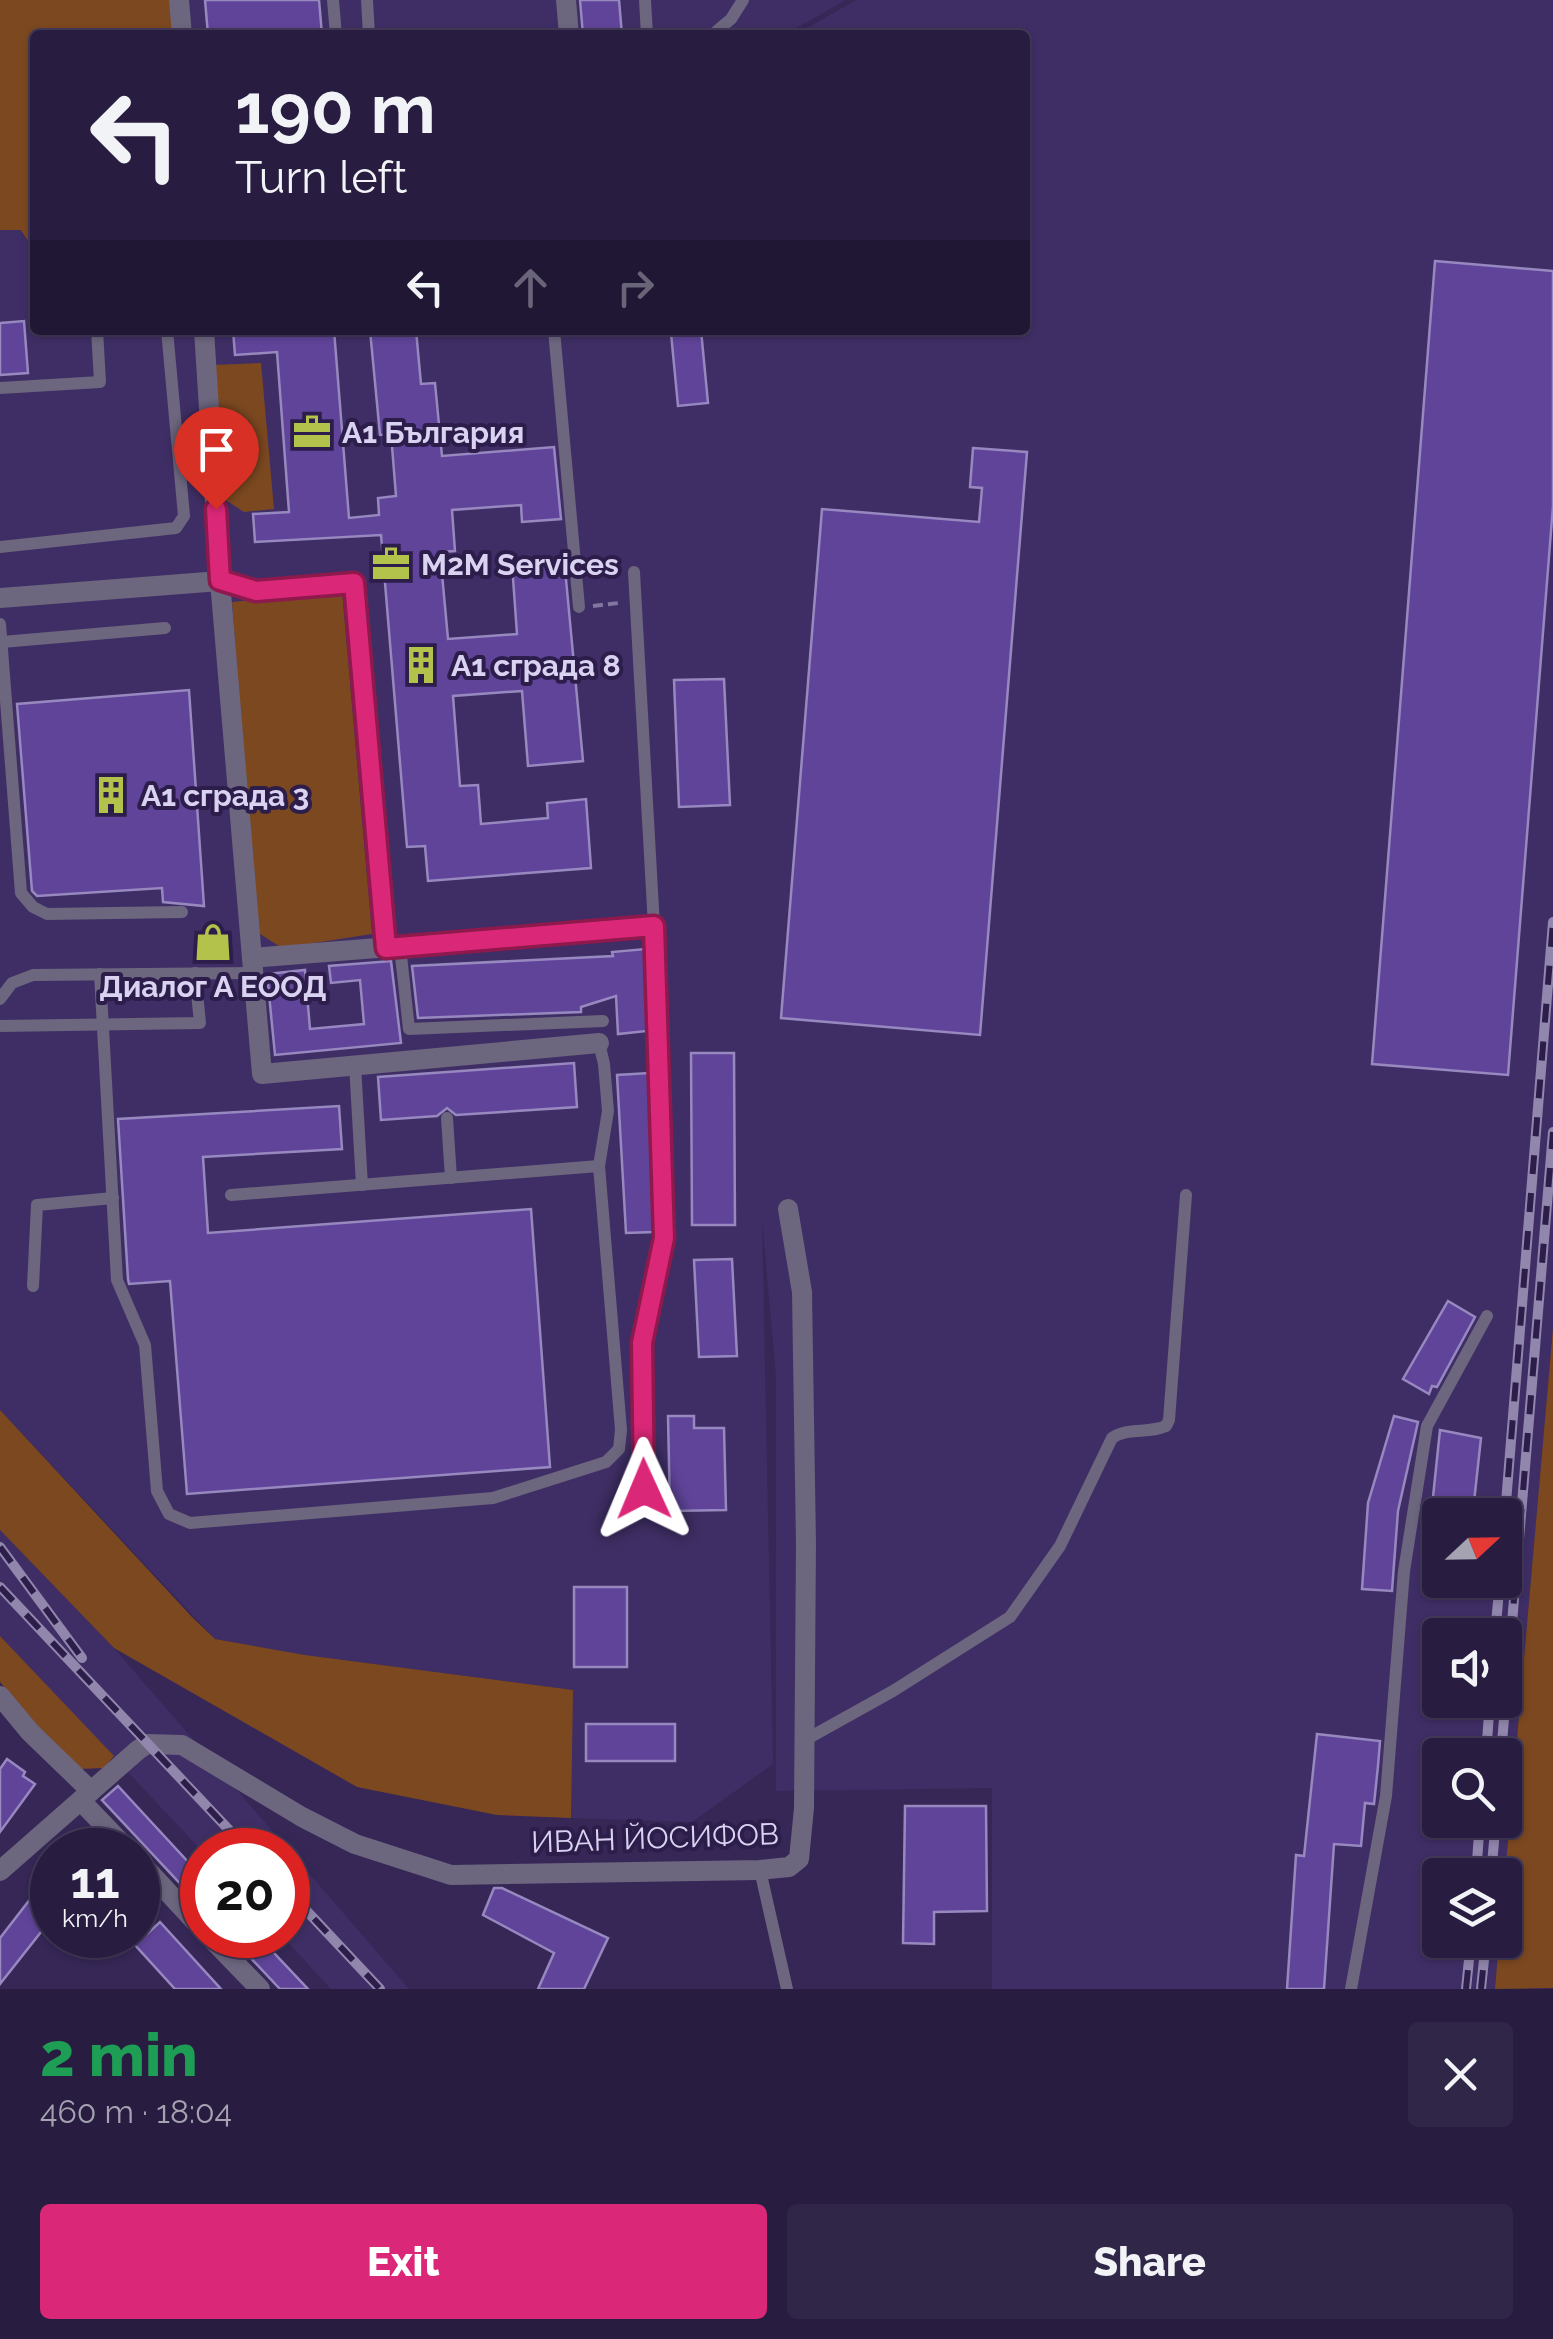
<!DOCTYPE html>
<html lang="en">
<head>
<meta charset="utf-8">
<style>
	body { margin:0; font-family:Raleway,sans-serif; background:#302648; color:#f1f3f6; height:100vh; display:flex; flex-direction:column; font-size:38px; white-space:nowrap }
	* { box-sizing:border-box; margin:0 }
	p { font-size:32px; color:#a5a2b1 }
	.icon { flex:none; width:55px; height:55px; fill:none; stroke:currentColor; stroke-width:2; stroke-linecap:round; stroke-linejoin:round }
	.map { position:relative; height:1989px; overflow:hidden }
	.sheet { display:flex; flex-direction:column; background:#281d41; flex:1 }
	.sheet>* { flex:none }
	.guide { position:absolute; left:30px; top:30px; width:1000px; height:305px; border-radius:10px; box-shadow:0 2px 8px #0004,0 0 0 2px #443b5a; background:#281d41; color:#f1f3f6; overflow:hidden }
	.needle { width:65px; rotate:68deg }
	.controls { position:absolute; left:1422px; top:1498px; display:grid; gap:20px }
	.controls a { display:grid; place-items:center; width:100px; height:100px; border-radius:10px; background:#281d41; box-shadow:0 2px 8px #0004,0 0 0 2px #443b5a; font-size:50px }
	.speed { position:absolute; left:30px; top:1828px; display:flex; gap:20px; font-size:50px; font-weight:700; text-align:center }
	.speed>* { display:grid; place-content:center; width:130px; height:130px; border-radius:50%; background:#281d41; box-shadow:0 2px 8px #0004,0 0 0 2px #443b5a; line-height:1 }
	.speed small { font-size:25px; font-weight:400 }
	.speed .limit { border:15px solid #d22; background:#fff; color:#111 }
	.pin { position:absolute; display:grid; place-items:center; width:85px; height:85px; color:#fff; margin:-102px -42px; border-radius:50% 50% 50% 0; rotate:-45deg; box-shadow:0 0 10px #0007 }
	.pin .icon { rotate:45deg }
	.me { position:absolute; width:110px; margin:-55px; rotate:359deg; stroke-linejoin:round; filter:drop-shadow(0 0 8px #0008) }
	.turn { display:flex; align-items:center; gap:35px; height:210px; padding:0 40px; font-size:45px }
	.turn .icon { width:130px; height:130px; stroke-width:2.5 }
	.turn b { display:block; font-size:70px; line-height:85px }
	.lanes { display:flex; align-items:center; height:95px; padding:0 40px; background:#0003; justify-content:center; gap:50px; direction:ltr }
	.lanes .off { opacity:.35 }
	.round { display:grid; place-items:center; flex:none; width:105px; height:105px; border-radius:10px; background:#302648 }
	.headline { display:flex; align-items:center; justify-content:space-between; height:170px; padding:0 40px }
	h1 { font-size:60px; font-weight:800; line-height:75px; color:#1e9e55 }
	.primary-button { display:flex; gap:20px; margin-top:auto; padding:20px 40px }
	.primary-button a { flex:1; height:115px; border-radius:10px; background:#db2777; color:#fff; font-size:40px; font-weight:800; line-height:115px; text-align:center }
	.primary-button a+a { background:#302648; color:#f1f3f6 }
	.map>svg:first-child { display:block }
</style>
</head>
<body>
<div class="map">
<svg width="1553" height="1989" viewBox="0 0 1553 1989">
	<rect width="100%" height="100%" fill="#362757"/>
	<g fill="#3f2e65" fill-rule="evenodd">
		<path d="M0 0H846L784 35H35V330H1025V35H795L856 0H1553V1328L1505 1875H1440V1940H1499L1495 1989H992V1788L776 1791V1375L762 1219 773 1764 692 1822 571 1818 572 1690 305 1655 215 1639 0 1410ZM1440 1515H1505V1580H1440ZM1440 1635H1505V1700H1440ZM1440 1755H1505V1820H1440Z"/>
		<polygon points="0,1530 114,1648 409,1989 331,1989 281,1935 288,1935 288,1850 202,1851 0,1636"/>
	</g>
	<g fill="#7b4820">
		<polygon points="0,0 183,0 184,35 35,35 35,252 21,230 0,230"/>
		<polygon points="261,363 274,509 244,512 224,499 213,365"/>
		<polygon points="342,591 372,934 282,948 257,932 232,602"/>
		<polygon points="1553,1328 1553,1988 1495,1989 1499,1940 1505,1940 1505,1875"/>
		<polygon points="0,1410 192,1617 215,1639 305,1655 573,1690 571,1818 497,1815 357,1787 114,1648 0,1530"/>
		<polygon points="0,1636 114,1756 104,1768 80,1769 34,1724 0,1682"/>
	</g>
	<g fill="#60449a" stroke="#9788c0" stroke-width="2.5">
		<polygon points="205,0 319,0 322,35 208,35"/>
		<polygon points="580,0 619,0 622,35 583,35"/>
		<polygon points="1435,261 1553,271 1553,506 1508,1075 1372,1064"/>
		<polygon points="24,321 28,373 0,375 0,323"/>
		<polygon points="233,330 334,330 349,518 379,515 378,498 396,496 391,434 380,435 370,330 416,330 421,384 435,383 442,456 554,447 561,519 522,522 521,505 452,510 455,551 440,552 448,639 517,634 512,564 564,558 583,761 528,766 522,691 453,696 460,786 478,785 481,824 548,818 547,803 586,799 591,868 428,881 425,846 407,847 381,535 255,542 253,514 289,512 277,352 235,355"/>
		<polygon points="701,330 708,403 678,406 671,333"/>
		<polygon points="973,448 1027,452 980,1035 781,1018 822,509 979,522 982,488 970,487"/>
		<polygon points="724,679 730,805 679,807 674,680"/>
		<polygon points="189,690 204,906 163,902 162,888 37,896 32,891 17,704"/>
		<polygon points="645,949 647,1031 618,1034 616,996 581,1007 581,1012 418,1018 412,966 613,956 612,952"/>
		<polygon points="391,961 401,1043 275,1055 267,974 305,970 310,1029 364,1024 360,980 331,983 329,966"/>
		<polygon points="691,1053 734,1053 735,1225 692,1225"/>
		<polygon points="574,1063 577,1107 456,1115 447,1108 437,1116 381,1120 378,1077"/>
		<polygon points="649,1073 654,1232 626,1233 617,1075"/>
		<polygon points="339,1106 342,1149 203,1157 208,1233 531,1209 550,1467 187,1494 170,1281 129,1284 128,1279 118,1119"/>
		<polygon points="732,1259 737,1356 699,1357 694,1260"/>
		<polygon points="1448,1301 1475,1317 1437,1387 1432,1386 1429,1394 1403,1379"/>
		<polygon points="668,1416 694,1416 694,1428 724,1428 726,1510 670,1511"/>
		<polygon points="1394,1416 1418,1422 1398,1511 1392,1591 1362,1589 1368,1503"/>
		<polygon points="1440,1430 1481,1438 1474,1502 1433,1497"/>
		<rect x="574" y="1587" width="53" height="80"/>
		<rect x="586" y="1724" width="89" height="37"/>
		<polygon points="1317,1734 1380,1741 1378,1766 1374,1804 1365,1803 1361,1846 1334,1844 1324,1989 1287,1989 1296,1855 1304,1856"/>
		<polygon points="7,1759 25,1772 23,1776 35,1784 0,1832 0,1769"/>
		<polygon points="118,1786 202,1877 202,1907 102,1800"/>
		<polygon points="905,1806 986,1806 987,1911 934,1912 934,1944 903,1943"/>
		<polygon points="52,1871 52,1918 0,1984 0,1938"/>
		<polygon points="494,1888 502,1888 608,1938 584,1989 538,1989 554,1953 483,1915"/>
		<polygon points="160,1922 221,1989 175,1989 135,1945"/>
		<polygon points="229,1935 257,1935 308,1989 280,1989"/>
	</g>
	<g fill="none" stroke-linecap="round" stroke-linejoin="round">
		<polyline stroke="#81769e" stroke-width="4" stroke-dasharray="10 5" stroke-linecap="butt" points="593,606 619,603"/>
		<g stroke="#6c667e" stroke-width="12">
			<polyline points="333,0 336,35"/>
			<polyline points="367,0 369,35"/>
			<polyline points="645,0 647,35"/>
			<polyline points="712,35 731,19 743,0"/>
			<polyline points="554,330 579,607"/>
			<polyline points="0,388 100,382 97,330"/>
			<polyline points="0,547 176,528 184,516 167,330"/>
			<polyline points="634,572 654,926 664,1237 642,1343 644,1489"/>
			<polyline points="220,581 255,591 354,583 385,948"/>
			<polyline points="0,624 21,893 33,907 47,914 182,912"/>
			<polyline points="2,642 165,628"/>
			<polyline points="400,947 409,1029 603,1021"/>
			<polyline points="100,974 117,1280 145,1345 157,1491 169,1514 190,1523 493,1498 606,1462 619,1449 621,1430 599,1166 608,1111 604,1064 599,1043"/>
			<polyline points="0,999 12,983 33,975 253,973"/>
			<polyline points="0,1026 200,1023 195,973"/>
			<polyline points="355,1065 362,1185"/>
			<polyline points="447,1118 451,1178"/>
			<polyline points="231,1195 599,1166"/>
			<polyline points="33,1286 37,1205 113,1198"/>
			<path d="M805 1740 893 1691 1010 1617 1060 1546 1112 1438C1127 1427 1149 1434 1166 1426L1169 1420 1186 1195"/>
			<polyline points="760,1870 787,1989"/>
			<polyline points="1351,1989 1386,1796 1404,1571 1427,1426 1487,1316"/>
		</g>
		<g stroke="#6c667e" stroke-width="20">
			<polyline points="179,0 182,35"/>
			<polyline points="566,0 569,35"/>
			<polyline points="204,330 220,581 252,958 654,926"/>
			<polyline points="0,598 220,581"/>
			<polyline points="252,958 262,1074 599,1043"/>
			<polyline points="0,1696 30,1732 91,1791"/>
			<polyline points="81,1801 128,1850"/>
			<polyline points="138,1860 202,1929"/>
			<polyline points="0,1871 138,1750 147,1744 182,1745 302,1817 355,1844 451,1875 760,1870 789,1867 799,1859 804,1808 806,1544 802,1292 788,1209"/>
			<polyline points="208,1935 260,1989"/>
		</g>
		<g stroke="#9187ad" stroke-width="10">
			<g id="rail">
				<polyline points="1505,1515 1553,922"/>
				<polyline points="0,1547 82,1658"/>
				<polyline points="0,1587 248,1850"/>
				<polyline points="1495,1635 1500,1580"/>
				<polyline points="1486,1755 1490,1700"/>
				<polyline points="1501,1755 1553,1132"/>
				<polyline points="1476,1875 1480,1820"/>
				<polyline points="1491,1875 1496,1820"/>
				<polyline points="288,1891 380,1989"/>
				<polyline points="1466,1989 1471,1940"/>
				<polyline points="1481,1989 1486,1940"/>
			</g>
		</g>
		<use href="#rail" stroke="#2c1d4b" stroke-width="6" stroke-dasharray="19" stroke-linecap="butt"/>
	</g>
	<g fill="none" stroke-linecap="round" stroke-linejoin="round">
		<g stroke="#8e194d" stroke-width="25">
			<polyline id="route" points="216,509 220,580 256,591 354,583 386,948 654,926 664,1238 642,1343 644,1489"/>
		</g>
		<use href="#route" stroke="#db2777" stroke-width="18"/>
	</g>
	<defs>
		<g id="office-bare" transform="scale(3)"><path d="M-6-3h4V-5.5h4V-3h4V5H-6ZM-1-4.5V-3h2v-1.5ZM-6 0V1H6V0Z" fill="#b3c24b" stroke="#2c1d4b" stroke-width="2.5" paint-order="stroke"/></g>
		<g id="building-bare" transform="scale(3)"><path d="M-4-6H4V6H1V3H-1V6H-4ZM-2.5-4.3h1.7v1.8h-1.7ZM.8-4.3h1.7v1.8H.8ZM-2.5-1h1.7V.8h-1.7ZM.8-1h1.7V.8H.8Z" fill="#b3c24b" stroke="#2c1d4b" stroke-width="2.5" paint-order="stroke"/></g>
		<g id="shop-bare" transform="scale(3)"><path d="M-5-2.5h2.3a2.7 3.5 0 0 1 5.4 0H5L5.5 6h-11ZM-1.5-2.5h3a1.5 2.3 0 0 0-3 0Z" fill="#b3c24b" stroke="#2c1d4b" stroke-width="2.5" paint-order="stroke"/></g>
	</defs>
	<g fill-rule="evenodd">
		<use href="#office-bare" x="312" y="432"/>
		<use href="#office-bare" x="391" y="564"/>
		<use href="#building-bare" x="421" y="665"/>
		<use href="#building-bare" x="111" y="795"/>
		<use href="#shop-bare" x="213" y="942"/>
	</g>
	<g text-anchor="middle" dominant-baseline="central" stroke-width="8" stroke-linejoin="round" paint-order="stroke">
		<g font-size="30" font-weight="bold" fill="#d9d3f1" stroke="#2c1d4b" text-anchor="start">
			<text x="342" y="432">А1 България</text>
			<text x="421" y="564">M2M Services</text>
			<text x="451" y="665">А1 сграда 8</text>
			<text x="141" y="795">А1 сграда 3</text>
			<text x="213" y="986" text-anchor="middle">Диалог А ЕООД</text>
		</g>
		<g font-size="30" fill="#d9d3f1" stroke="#2c1d4b">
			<text transform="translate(655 1838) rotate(-2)">ИВАН ЙОСИФОВ</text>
		</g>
	</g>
</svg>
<div class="controls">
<a><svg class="needle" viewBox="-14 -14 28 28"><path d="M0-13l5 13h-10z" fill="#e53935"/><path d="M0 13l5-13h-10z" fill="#a5a2b1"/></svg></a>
<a><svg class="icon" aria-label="sound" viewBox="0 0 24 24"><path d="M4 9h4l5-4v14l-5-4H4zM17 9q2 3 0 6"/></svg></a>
<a><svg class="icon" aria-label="search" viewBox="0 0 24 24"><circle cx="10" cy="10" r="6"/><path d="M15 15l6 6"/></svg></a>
<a><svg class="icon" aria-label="layers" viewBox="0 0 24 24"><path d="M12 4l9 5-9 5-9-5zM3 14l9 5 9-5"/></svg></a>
</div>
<div class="speed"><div>11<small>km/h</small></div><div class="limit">20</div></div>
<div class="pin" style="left:216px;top:509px;background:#d93025"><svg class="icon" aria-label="arrive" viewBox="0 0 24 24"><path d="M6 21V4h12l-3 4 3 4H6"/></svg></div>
<svg class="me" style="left:644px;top:1489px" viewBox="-20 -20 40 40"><path d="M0-17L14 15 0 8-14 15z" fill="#db2777" stroke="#fff" stroke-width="4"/></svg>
<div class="guide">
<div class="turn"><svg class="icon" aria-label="left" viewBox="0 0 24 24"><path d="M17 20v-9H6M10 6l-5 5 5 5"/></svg><div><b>190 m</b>Turn left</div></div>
<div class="lanes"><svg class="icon" aria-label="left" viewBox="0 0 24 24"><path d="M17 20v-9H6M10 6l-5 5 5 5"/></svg><svg class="icon off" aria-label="ahead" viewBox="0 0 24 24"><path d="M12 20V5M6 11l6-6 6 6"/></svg><svg class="icon off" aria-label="right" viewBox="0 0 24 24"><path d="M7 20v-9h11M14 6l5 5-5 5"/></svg></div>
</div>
</div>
<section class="sheet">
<div class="headline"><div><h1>2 min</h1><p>460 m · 18:04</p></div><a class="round"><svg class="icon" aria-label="close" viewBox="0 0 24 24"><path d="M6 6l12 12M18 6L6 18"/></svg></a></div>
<div class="primary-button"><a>Exit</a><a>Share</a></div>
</section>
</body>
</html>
